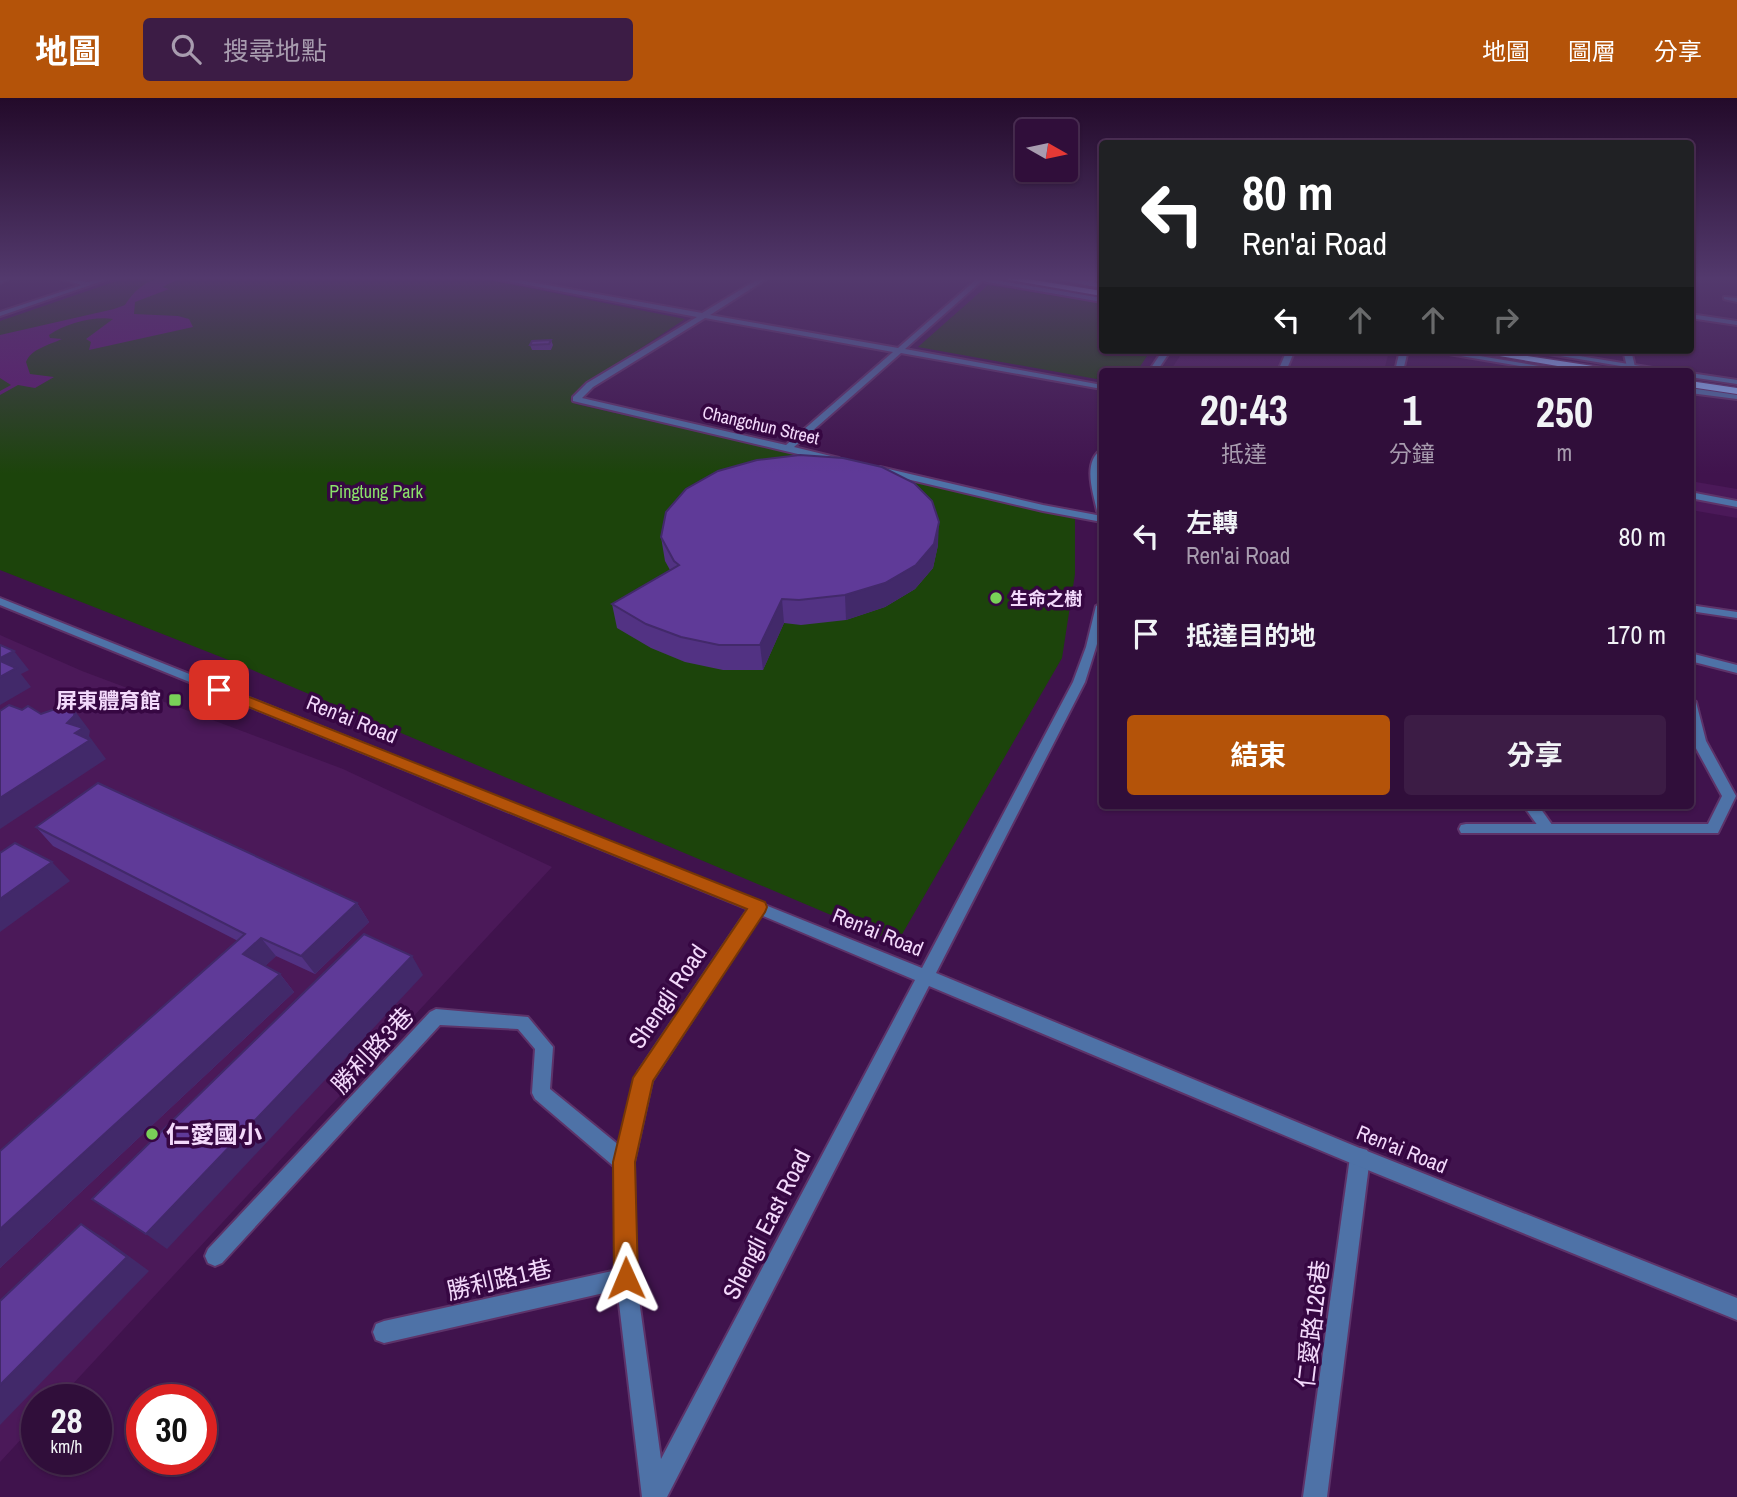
<!DOCTYPE html>
<html lang="zh-TW">
<head>
<meta charset="utf-8">
<style>
	body { margin:0; font-family:"Archivo Narrow","Noto Sans TC",sans-serif; background:#3c1c45; color:#f1f3f6; height:100vh; display:flex; flex-direction:column; font-size:26px; white-space:nowrap }
	* { box-sizing:border-box; margin:0 }
	p { font-size:23px; color:#a89caf }
	.icon { flex:none; width:38px; height:38px; fill:none; stroke:currentColor; stroke-width:2; stroke-linecap:round; stroke-linejoin:round }
	.map { position:relative; flex:1; overflow:hidden }
	.side { position:absolute; left:1099px; top:270px; width:595px; height:441px; display:flex; flex-direction:column; background:#300e3a; border-radius:7px; box-shadow:0 2px 5px #0004,0 0 0 2px #4b2e54 }
	.side>* { flex:none }
	.top-card { position:absolute; left:1099px; top:42px; width:595px; height:214px; border-radius:7px; box-shadow:0 2px 5px #0004,0 0 0 2px #4b2e54; background:#202124; color:#fff; overflow:hidden }
	.needle { width:46px; rotate:99deg }
	.buttons { position:absolute; left:1015px; top:21px; display:grid; gap:14px }
	.buttons a { display:grid; place-items:center; width:63px; height:63px; border-radius:7px; background:#300e3a; box-shadow:0 2px 5px #0004,0 0 0 2px #4b2e54; font-size:35px }
	.speed { position:absolute; left:21px; top:1286px; display:flex; gap:14px; font-size:35px; font-weight:700; text-align:center }
	.speed>* { display:grid; place-content:center; width:91px; height:91px; border-radius:50%; background:#300e3a; box-shadow:0 2px 5px #0004,0 0 0 2px #4b2e54; line-height:1 }
	.speed small { font-size:18px; font-weight:400 }
	.speed .limit { border:10px solid #d22; background:#fff; color:#111 }
	.pin { position:absolute; display:grid; place-items:center; width:60px; height:60px; color:#fff; margin:-30px; border-radius:14px; box-shadow:0 4px 10px #0006 }
	.me { position:absolute; width:77px; margin:-38px; rotate:359deg; stroke-linejoin:round; filter:drop-shadow(0 0 5px #0008) }
	.turn { display:flex; align-items:center; gap:24px; height:147px; padding:0 28px; font-size:32px }
	.turn .icon { width:91px; height:91px; stroke-width:2.5 }
	.turn b { display:block; font-size:49px; line-height:60px }
	.lanes { display:flex; align-items:center; height:66px; padding:0 28px; background:#0003; justify-content:center; gap:35px; direction:ltr }
	.lanes .off { opacity:.35 }
	.eta { display:flex; justify-content:space-evenly; align-items:center; height:119px; text-align:center }
	.eta b { font-size:42px; font-weight:700; line-height:49px }
	.button { display:flex; gap:14px; margin-top:auto; padding:14px 28px }
	.button a { flex:1; height:80px; border-radius:7px; background:#b45309; color:#fff; font-size:28px; font-weight:700; line-height:80px; text-align:center }
	.button a+a { background:#3c1c45; color:#f1f3f6 }
	ul { padding:0; list-style:none }
	li { display:flex; align-items:center; gap:21px; height:98px; padding:0 28px }
	li div { flex:1 }
	li b { display:block; font-size:26px }
	li em { font-style:normal }
	header { display:flex; align-items:center; gap:42px; box-sizing:border-box; height:98px; padding:0 35px; background:#b45309; color:#fff }
	header strong { font-size:33px }
	nav { display:flex; gap:38px; margin-inline-start:auto; font-size:24px }
	.search { width:490px; height:63px; background:#3c1c45; display:flex; align-items:center; gap:18px; box-sizing:border-box; padding:0 24px; border-radius:7px; color:#a89caf; font-size:26px }
	.map>svg:first-child { display:block }
</style>
</head>
<body>
<header>
<strong>地圖</strong>
<div class="search"><svg class="icon" aria-label="search" viewBox="0 0 24 24"><circle cx="10" cy="10" r="6"/><path d="M15 15l6 6"/></svg>搜尋地點</div>
<nav><a>地圖</a><a>圖層</a><a>分享</a></nav>
</header>
<div class="map">
<svg width="1737" height="1399" viewBox="0 0 1737 1399">
	<rect width="100%" height="100%" fill="#40134d"/>
	<g fill="#4b1959">
		<polygon points="1184,252 1385,252 1389,253 1384,273 1170,273"/>
		<polygon points="1690,383 1737,391 1737,420 1691,412"/>
		<polygon points="0,537 82,573 343,671 552,769 58,1302 37,1302 37,1324 0,1364"/>
	</g>
	<g fill="#1c440b">
		<polygon points="125,180 479,180 685,221 581,290 570,302 576,306 1075,420 1075,476 1062,560 897,845 231,563 0,472 0,223"/>
		<polygon points="988,187 1102,205 1102,252 1151,252 1137,273 1102,273 1102,282 918,249"/>
	</g>
	<path fill="#5c186e" d="M159 180H181L162 189 169 191 135 204 134 216 178 218 189 221 193 229 89 252 91 244 86 241 113 221C93 218 65 226 49 237L50 240 62 241C49 247 31 251 26 264L30 276 54 279 35 290 18 287 0 297V293L11 287 0 280V237L114 211 125 207C134 193 143 185 159 180Z"/>
	<g fill="none" stroke-linecap="round" stroke-linejoin="round">
		<g stroke="#5d3369" stroke-width="4">
			<g id="service">
				<polygon points="10,180 9,181 0,185 0,181"/>
				<polygon points="965,180 983,180 1102,200 1102,204"/>
				<polygon points="1051,180 1069,180 1102,186 1102,190"/>
				<polygon points="1724,199 1737,200 1737,204 1724,201"/>
				<polygon points="1425,252 1444,252 1569,273 1550,273"/>
				<polygon points="1524,252 1543,252 1671,273 1651,273"/>
				<polygon points="1690,275 1737,282 1737,286 1690,279"/>
				<polygon points="1690,290 1737,297 1737,301 1690,295"/>
				<polygon points="1523,707 1538,707 1555,731 1553,735 1543,735"/>
				<polygon points="436,911 528,919 553,949 550,991 631,1057 634,1064 631,1071 624,1073 617,1071 535,1001 532,995 535,951 518,931 440,927 222,1165 215,1168 208,1165 205,1158 208,1151 430,914"/>
				<polygon points="1360,1050 1367,1052 1370,1059 1327,1399 1303,1399 1350,1059 1353,1052"/>
				<polygon points="626,1170 633,1173 636,1180 633,1187 626,1190 384,1245 376,1242 373,1234 376,1226 384,1223"/>
			</g>
		</g>
		<g stroke="#5d3369" stroke-width="4">
			<g id="minor">
				<polygon points="59,180 89,184 100,180 111,180 0,218 0,214 82,187"/>
				<path d="M491 180H508L702 215 760 180H768L710 217 898 250 978 180H985L905 251 1102 287V291L901 255 794 349 839 360 841 362 836 365 573 303V299L587 285 697 219ZM705 220 893 254 786 347 582 300 593 289Z"/>
				<polygon points="1090,180 1097,180 1090,188 1087,186"/>
				<polygon points="1690,216 1737,223 1737,227 1690,220"/>
				<polygon points="1163,252 1171,252 1157,273 1149,273"/>
				<polygon points="1287,252 1295,252 1286,273 1278,273"/>
				<polygon points="1400,252 1408,252 1403,273 1395,273"/>
				<polygon points="1623,252 1631,252 1636,273 1628,273"/>
				<path d="M1102 351V364L1099 374 1102 392V416L1097 413C1093 394 1082 364 1102 351Z"/>
				<polygon points="880,369 1043,407 1102,418 1102,424 1043,413 877,374 875,372"/>
				<polygon points="1690,394 1737,403 1737,409 1690,400"/>
				<path d="M0 500 922 870 1073 584 1086 549 1096 508 1102 505V530L1085 584 936 875 1362 1051 1737 1200V1222L1353 1066 929 888 667 1399H642L616 1180 614 1064 638 974 748 811 0 507ZM761 817 915 882 661 1361 636 1180 634 1064 652 983Z"/>
				<polygon points="1690,507 1737,514 1737,520 1690,513"/>
				<polygon points="1690,555 1737,567 1737,575 1690,563"/>
				<polygon points="1690,600 1696,604 1706,643 1736,698 1718,735 1461,735 1459,731 1461,727 1466,726 1708,726 1722,698 1692,643"/>
			</g>
		</g>
		<g stroke="#5d3369" stroke-width="3">
			<g id="primary">
				<polygon points="999,180 1021,180 1102,193 1102,198"/>
				<polygon points="1464,252 1488,252 1606,270 1611,273 1587,273"/>
				<polygon points="1690,283 1737,290 1737,296 1690,289"/>
			</g>
		</g>
		<use href="#service" fill="#4e72a7" fill-rule="evenodd"/>
		<use href="#minor" fill="#4e72a7" fill-rule="evenodd"/>
		<use href="#primary" fill="#8cb8fa" fill-rule="evenodd"/>
	</g>
	<g fill="#523283">
		<polygon points="551,242 553,247 551,252 532,252 530,247"/>
		<polygon points="661,439 938,447 933,470 915,491 885,509 846,522 801,527 784,525 763,572 723,572 685,564 651,550 617,530 612,506 670,472 665,463"/>
		<polygon points="98,685 357,805 369,824 315,876 276,858 265,868 280,876 294,894 0,1170 0,1053 238,843 53,748 36,729"/>
	</g>
	<g fill="#42296a">
		<polygon points="939,424 938,447 933,470 915,491 885,509 846,522 845,497"/>
		<polygon points="782,501 784,525 763,572 760,547"/>
		<polygon points="14,553 29,572 21,576 31,589 0,607 0,560"/>
		<polygon points="75,613 90,633 89,638 106,661 0,731 0,700 67,625"/>
		<polygon points="52,764 70,783 0,834 0,801"/>
		<polygon points="357,805 369,824 315,876 301,858"/>
		<polygon points="261,840 276,858 258,875 243,856"/>
		<polygon points="412,858 423,877 167,1151 146,1136"/>
		<polygon points="280,876 294,894 0,1170 0,1131"/>
		<polygon points="81,1126 104,1140 149,1173 0,1327 0,1287"/>
	</g>
	<g fill="#5f3a98" stroke="#42296a" stroke-width="2">
		<polygon points="551,242 549,246 530,247 532,243"/>
		<polygon points="800,357 843,360 882,369 914,385 932,403 939,424 934,446 916,467 885,485 845,497 799,502 782,501 760,547 719,547 681,539 646,526 612,506 679,467 674,463 661,439 666,414 686,391 718,373 757,362"/>
		<polygon points="0,547 14,553 0,560"/>
		<polygon points="0,563 16,570 0,579"/>
		<polygon points="9,607 22,612 28,608 41,616 61,609 70,610 75,613 74,618 67,625 83,630 75,635 90,642 0,700 0,613"/>
		<polygon points="98,685 357,805 301,858 261,840 243,856 280,876 0,1131 0,1053 245,836 36,729"/>
		<polygon points="15,745 52,764 0,801 0,755"/>
		<polygon points="364,836 412,858 146,1136 92,1101"/>
		<polygon points="81,1126 127,1159 0,1287 0,1203"/>
	</g>
	<linearGradient id="sky" x2="0" y2="1"><stop stop-color="#230a2a"/><stop offset="0.48" stop-color="#53396d"/><stop offset="1" stop-color="#53396d" stop-opacity="0"/></linearGradient>
	<rect width="1737" height="376" fill="url(#sky)"/>
	<polygon fill="#b45309" stroke="#753606" stroke-width="2" points="219,587 765,804 767,809 765,814 653,983 635,1064 638,1180 635,1189 626,1192 618,1189 614,1180 613,1064 633,980 747,811 214,595 212,592"/>
	<g fill="#79d158" stroke="#360742" stroke-width="2.5">
		<circle cx="996" cy="500" r="7"/>
		<rect x="168" y="595" width="14" height="14" rx="3.5"/>
		<circle cx="152" cy="1036" r="7"/>
	</g>
	<g text-anchor="middle" dominant-baseline="central" stroke-width="7" stroke-linejoin="round" paint-order="stroke">
		<g font-size="18" fill="#f3d9fb" stroke="#360742">
			<text transform="translate(761 327) rotate(13)">Changchun Street</text>
		</g>
		<g font-size="18" fill="#8ae16a" stroke="#360742">
			<text x="376" y="393">Pingtung Park</text>
		</g>
		<g font-size="18" font-weight="bold" fill="#f3d9fb" stroke="#360742" text-anchor="start">
			<text x="1010" y="500">生命之樹</text>
		</g>
		<g font-size="21" font-weight="bold" fill="#f3d9fb" stroke="#360742" text-anchor="end">
			<text x="161" y="602">屏東體育館</text>
		</g>
		<g font-size="21" fill="#f3d9fb" stroke="#360742">
			<text transform="translate(352 621) rotate(22)">Ren'ai Road</text>
			<text transform="translate(878 834) rotate(22)">Ren'ai Road</text>
			<text transform="translate(1402 1051) rotate(22)">Ren'ai Road</text>
		</g>
		<g font-size="24" fill="#f3d9fb" stroke="#360742">
			<text transform="translate(667 898) rotate(-56)">Shengli Road</text>
			<text transform="translate(372 952) rotate(-47)">勝利路3巷</text>
			<text transform="translate(766 1126) rotate(-63)">Shengli East Road</text>
			<text transform="translate(499 1181) rotate(-13)">勝利路1巷</text>
			<text transform="translate(1312 1226) rotate(-83)">仁愛路126巷</text>
		</g>
		<g font-size="24" font-weight="bold" fill="#f3d9fb" stroke="#360742" text-anchor="start">
			<text x="166" y="1036">仁愛國小</text>
		</g>
	</g>
</svg>
<div class="buttons">
<a><svg class="needle" viewBox="-14 -14 28 28"><path d="M0-13l5 13h-10z" fill="#e53935"/><path d="M0 13l5-13h-10z" fill="#a89caf"/></svg></a>
</div>
<div class="speed"><div>28<small>km/h</small></div><div class="limit">30</div></div>
<div class="pin" style="left:219px;top:592px;background:#d93025"><svg class="icon" aria-label="arrive" viewBox="0 0 24 24"><path d="M6 21V4h12l-3 4 3 4H6"/></svg></div>
<svg class="me" style="left:626px;top:1180px" viewBox="-20 -20 40 40"><path d="M0-17L14 15 0 8-14 15z" fill="#b45309" stroke="#fff" stroke-width="4"/></svg>
<div class="top-card">
<div class="turn"><svg class="icon" aria-label="left" viewBox="0 0 24 24"><path d="M17 20v-9H6M10 6l-5 5 5 5"/></svg><div><b>80 m</b>Ren'ai Road</div></div>
<div class="lanes"><svg class="icon" aria-label="left" viewBox="0 0 24 24"><path d="M17 20v-9H6M10 6l-5 5 5 5"/></svg><svg class="icon off" aria-label="ahead" viewBox="0 0 24 24"><path d="M12 20V5M6 11l6-6 6 6"/></svg><svg class="icon off" aria-label="ahead" viewBox="0 0 24 24"><path d="M12 20V5M6 11l6-6 6 6"/></svg><svg class="icon off" aria-label="right" viewBox="0 0 24 24"><path d="M7 20v-9h11M14 6l5 5-5 5"/></svg></div>
</div>
<section class="side">
<div class="eta">
<div><b>20:43</b><p>抵達</p></div>
<div><b>1</b><p>分鐘</p></div>
<div><b>250</b><p>m</p></div>
</div>
<ul>
<li><svg class="icon" aria-label="left" viewBox="0 0 24 24"><path d="M17 20v-9H6M10 6l-5 5 5 5"/></svg><div><b>左轉</b><p>Ren'ai Road</p></div><em>80 m</em></li>
<li><svg class="icon" aria-label="arrive" viewBox="0 0 24 24"><path d="M6 21V4h12l-3 4 3 4H6"/></svg><div><b>抵達目的地</b></div><em>170 m</em></li>
</ul>
<div class="button"><a>結束</a><a>分享</a></div>
</section>
</div>
</body>
</html>
